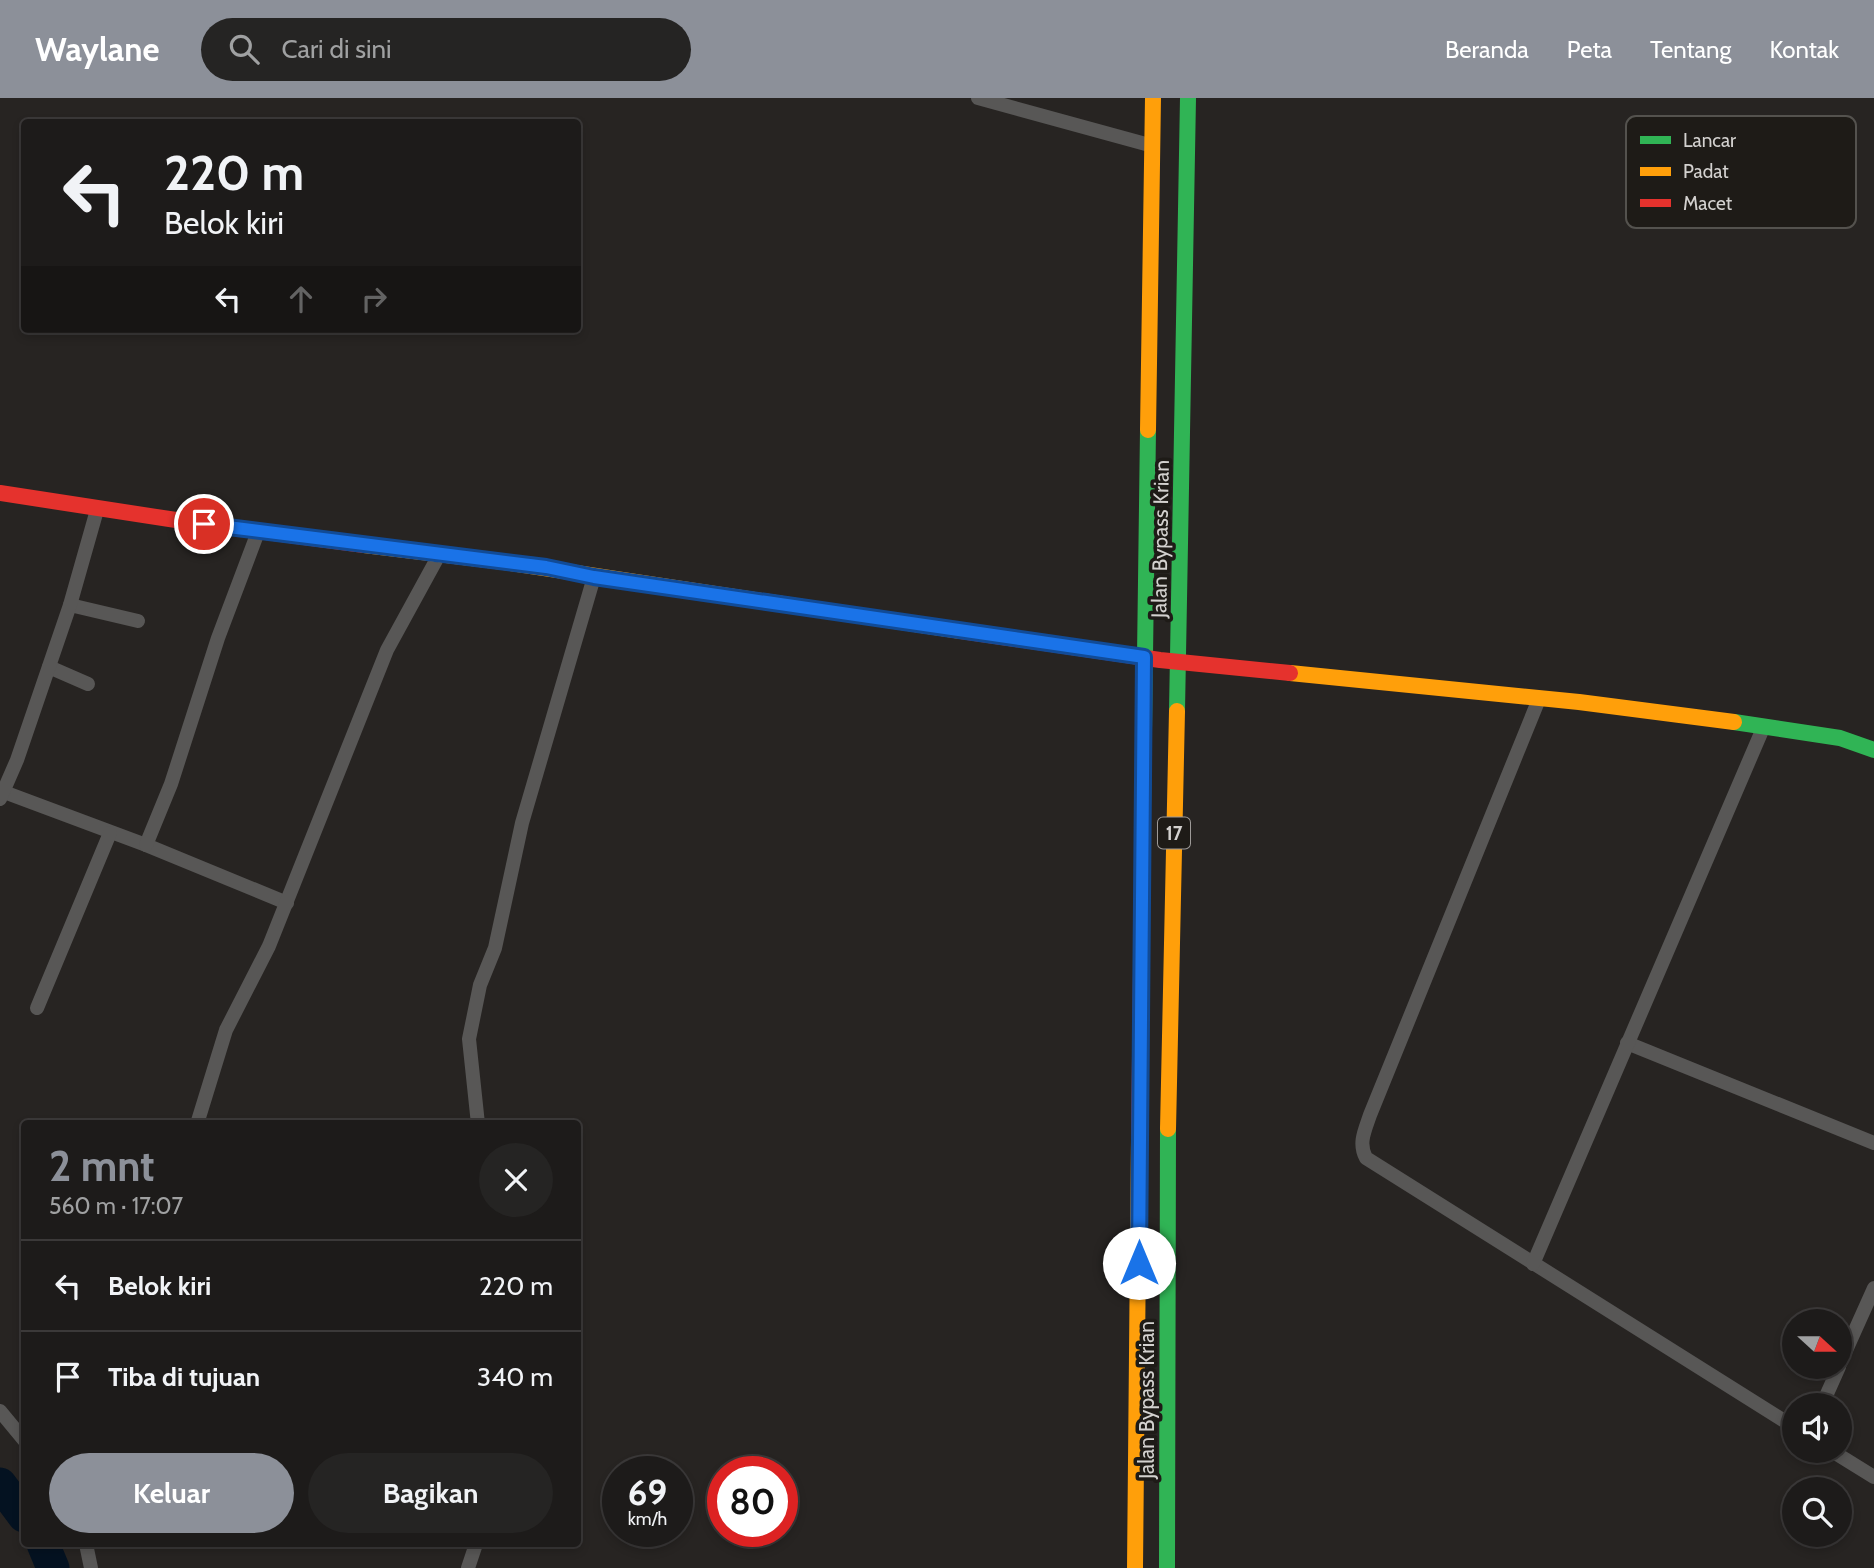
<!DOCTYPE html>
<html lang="id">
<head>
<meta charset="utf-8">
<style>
	body { margin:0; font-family:Cabin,sans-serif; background:#252423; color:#f1f3f6; height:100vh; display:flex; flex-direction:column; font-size:26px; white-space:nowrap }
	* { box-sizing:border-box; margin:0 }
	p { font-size:23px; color:#a0a1a2 }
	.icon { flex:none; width:38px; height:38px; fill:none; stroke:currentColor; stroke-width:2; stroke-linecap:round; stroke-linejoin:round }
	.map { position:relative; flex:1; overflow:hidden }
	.panel { position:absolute; left:21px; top:1022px; width:560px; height:427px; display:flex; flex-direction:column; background:#1d1b1a; border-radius:7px; box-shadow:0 4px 10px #0003,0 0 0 2px #3b3939 }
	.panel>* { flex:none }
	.guide { position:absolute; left:21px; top:21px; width:560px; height:214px; border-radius:7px; box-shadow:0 4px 10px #0003,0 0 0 2px #3b3939; background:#1d1b1a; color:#f1f3f6; overflow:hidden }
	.needle { width:46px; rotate:111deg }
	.buttons { position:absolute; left:1782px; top:1211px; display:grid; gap:14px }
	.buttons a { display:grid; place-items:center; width:70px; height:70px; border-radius:50%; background:#1d1b1a; box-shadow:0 4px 10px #0003,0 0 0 2px #3b3939; font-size:35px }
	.speed { position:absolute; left:602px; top:1358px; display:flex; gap:14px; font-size:35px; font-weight:700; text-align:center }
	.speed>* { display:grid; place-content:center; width:91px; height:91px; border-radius:50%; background:#1d1b1a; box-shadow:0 4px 10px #0003,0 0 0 2px #3b3939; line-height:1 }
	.speed small { font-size:18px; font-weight:400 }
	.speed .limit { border:10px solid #d22; background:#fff; color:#111 }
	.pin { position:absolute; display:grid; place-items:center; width:60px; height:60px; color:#fff; margin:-30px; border:4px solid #fff; border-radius:50%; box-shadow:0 2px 7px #0007 }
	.me { position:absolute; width:77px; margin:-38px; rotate:0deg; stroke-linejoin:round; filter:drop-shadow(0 0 5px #0008) }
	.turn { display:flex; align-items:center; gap:24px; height:147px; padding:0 28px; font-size:32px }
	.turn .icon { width:91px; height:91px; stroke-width:2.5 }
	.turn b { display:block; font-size:49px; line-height:60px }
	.lanes { display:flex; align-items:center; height:66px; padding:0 28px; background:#0003; justify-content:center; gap:35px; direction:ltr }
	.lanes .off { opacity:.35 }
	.round { display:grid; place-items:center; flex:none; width:74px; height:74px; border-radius:37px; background:#252423 }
	.overview { display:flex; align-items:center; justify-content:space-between; height:119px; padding:0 28px }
	h1 { font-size:42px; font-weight:700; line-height:52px; color:#8c9099 }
	.action { display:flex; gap:14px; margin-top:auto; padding:14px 28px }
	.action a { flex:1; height:80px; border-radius:42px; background:#8c9099; color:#fff; font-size:28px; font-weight:700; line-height:80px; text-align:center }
	.action a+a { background:#252423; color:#f1f3f6 }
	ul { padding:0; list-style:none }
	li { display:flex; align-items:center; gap:21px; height:91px; padding:0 28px; border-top:2px solid #3b3939 }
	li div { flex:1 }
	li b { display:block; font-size:26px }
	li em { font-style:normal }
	header { display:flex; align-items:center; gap:42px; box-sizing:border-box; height:98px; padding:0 35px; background:#8c9099; color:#fff }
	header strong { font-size:33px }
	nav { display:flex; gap:38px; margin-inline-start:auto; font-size:24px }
	.search { width:490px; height:63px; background:#252423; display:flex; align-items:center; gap:18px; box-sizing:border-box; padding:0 24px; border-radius:38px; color:#a0a1a2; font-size:26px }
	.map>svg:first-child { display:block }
</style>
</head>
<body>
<header>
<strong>Waylane</strong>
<div class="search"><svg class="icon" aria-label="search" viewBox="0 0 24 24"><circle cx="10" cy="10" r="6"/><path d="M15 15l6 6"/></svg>Cari di sini</div>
<nav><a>Beranda</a><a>Peta</a><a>Tentang</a><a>Kontak</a></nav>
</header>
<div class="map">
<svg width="1874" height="1470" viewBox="0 0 1874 1470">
	<rect width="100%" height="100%" fill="#272422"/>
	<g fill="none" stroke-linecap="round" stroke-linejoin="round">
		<g stroke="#041221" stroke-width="33">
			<polyline points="0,1386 24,1418"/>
			<polyline points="43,1446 53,1470"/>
		</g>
		<g stroke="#585756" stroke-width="14">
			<polyline points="978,0 1153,48"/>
			<polyline points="70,507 138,523"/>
			<polyline points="49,569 88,586"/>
			<path d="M1539 601 1370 1017C1365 1032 1358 1045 1366 1060L1794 1329"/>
			<polyline points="4,694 146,747 287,805"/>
			<polyline points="0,701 17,662 70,507 97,412"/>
			<polyline points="146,747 171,686 218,540 258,434"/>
			<polyline points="37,910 110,735"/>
			<polyline points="1627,945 1874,1045"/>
			<polyline points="197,1026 226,932 269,848 387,552 439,457"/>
			<polyline points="478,1026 469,941 480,887 495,850 522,725 594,479"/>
			<polyline points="1533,1166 1764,628"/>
			<polyline points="1839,1268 1874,1190"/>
			<polyline points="1822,1307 1839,1269"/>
			<polyline points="0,1313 24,1342"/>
			<polyline points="1832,1353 1874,1379"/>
			<polyline points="86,1446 91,1470"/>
			<polyline points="468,1470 476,1446"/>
		</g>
		<g stroke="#30b455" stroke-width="16">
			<polyline points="1177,613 1188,0"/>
			<polyline points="1734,624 1840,640 1874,652"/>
			<polyline points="1143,709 1148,332"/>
			<polyline points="1167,1470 1168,1031"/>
		</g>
		<g stroke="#ff9f0a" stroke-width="16">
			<polyline points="1148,332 1153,0"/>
			<polyline points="364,447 504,464 961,533"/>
			<polyline points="1290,575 1579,604 1734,624"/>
			<polyline points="1168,1031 1177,613"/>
			<polyline points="1135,1470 1139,1041"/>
		</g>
		<g stroke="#e5322d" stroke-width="16">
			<polyline points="0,395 176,422 364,447"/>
			<polyline points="961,533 1160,562 1290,575"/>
			<polyline points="1139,1041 1143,709"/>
		</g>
	</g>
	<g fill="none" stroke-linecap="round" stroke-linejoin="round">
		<g stroke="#114b97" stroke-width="18">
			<polyline id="route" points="204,426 546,469 594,479 1144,559 1139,1165"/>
		</g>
		<use href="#route" stroke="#1a73e8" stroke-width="12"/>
	</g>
	<g text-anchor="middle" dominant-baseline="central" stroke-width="7" stroke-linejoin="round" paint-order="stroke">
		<rect fill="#1e1b17" stroke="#9d9a98" stroke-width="2" x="1158" y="719.5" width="32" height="31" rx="5"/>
		<g font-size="19" font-weight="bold" fill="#d3d1cf">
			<text x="1174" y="735">17</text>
		</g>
		<g font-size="21" fill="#d3d1cf" stroke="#1e1b17">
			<text transform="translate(1160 441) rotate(-89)">Jalan Bypass Krian</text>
			<text transform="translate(1146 1302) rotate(-90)">Jalan Bypass Krian</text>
		</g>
	</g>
	<rect x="1626" y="18" width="230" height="112" rx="10" fill="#1e1b17" stroke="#54524e" stroke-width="2"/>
	<rect x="1640" y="38" width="31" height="8" fill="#30b455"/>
	<rect x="1640" y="69" width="31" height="9" fill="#ff9f0a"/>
	<rect x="1640" y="101" width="31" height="8" fill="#e5322d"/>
	<g font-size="19" fill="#d3d1cf">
		<text x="1683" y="49">Lancar</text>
		<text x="1683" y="80">Padat</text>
		<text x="1683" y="112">Macet</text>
	</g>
</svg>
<div class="buttons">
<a><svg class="needle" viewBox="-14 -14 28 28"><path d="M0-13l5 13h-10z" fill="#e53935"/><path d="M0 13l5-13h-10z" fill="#a0a1a2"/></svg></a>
<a><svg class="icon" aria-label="sound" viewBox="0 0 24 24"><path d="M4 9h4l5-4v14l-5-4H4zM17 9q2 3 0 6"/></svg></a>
<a><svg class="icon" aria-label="search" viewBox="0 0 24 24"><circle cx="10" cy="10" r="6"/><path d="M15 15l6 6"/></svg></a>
</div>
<div class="speed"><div>69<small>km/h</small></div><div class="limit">80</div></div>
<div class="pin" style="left:204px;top:426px;background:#d93025"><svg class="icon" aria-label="arrive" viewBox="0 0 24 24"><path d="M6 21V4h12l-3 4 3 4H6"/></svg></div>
<svg class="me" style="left:1139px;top:1165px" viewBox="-20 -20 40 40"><circle r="19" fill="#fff"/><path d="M0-13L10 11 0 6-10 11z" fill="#1a73e8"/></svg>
<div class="guide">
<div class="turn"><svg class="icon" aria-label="left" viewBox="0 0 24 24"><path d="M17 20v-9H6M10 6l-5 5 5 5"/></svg><div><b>220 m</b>Belok kiri</div></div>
<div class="lanes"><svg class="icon" aria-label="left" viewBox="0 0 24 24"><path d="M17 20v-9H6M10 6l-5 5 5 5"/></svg><svg class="icon off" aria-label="ahead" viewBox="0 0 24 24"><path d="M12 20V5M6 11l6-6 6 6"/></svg><svg class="icon off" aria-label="right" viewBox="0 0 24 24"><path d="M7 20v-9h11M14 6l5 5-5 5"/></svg></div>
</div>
<section class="panel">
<div class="overview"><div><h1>2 mnt</h1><p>560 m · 17:07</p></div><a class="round"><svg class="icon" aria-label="close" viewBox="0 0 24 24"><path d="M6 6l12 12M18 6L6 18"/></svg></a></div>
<ul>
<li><svg class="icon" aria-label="left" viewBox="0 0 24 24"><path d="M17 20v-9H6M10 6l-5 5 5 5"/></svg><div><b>Belok kiri</b></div><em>220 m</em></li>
<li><svg class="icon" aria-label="arrive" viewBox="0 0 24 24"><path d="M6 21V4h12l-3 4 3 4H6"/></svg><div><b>Tiba di tujuan</b></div><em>340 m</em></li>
</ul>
<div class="action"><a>Keluar</a><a>Bagikan</a></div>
</section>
</div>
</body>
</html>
